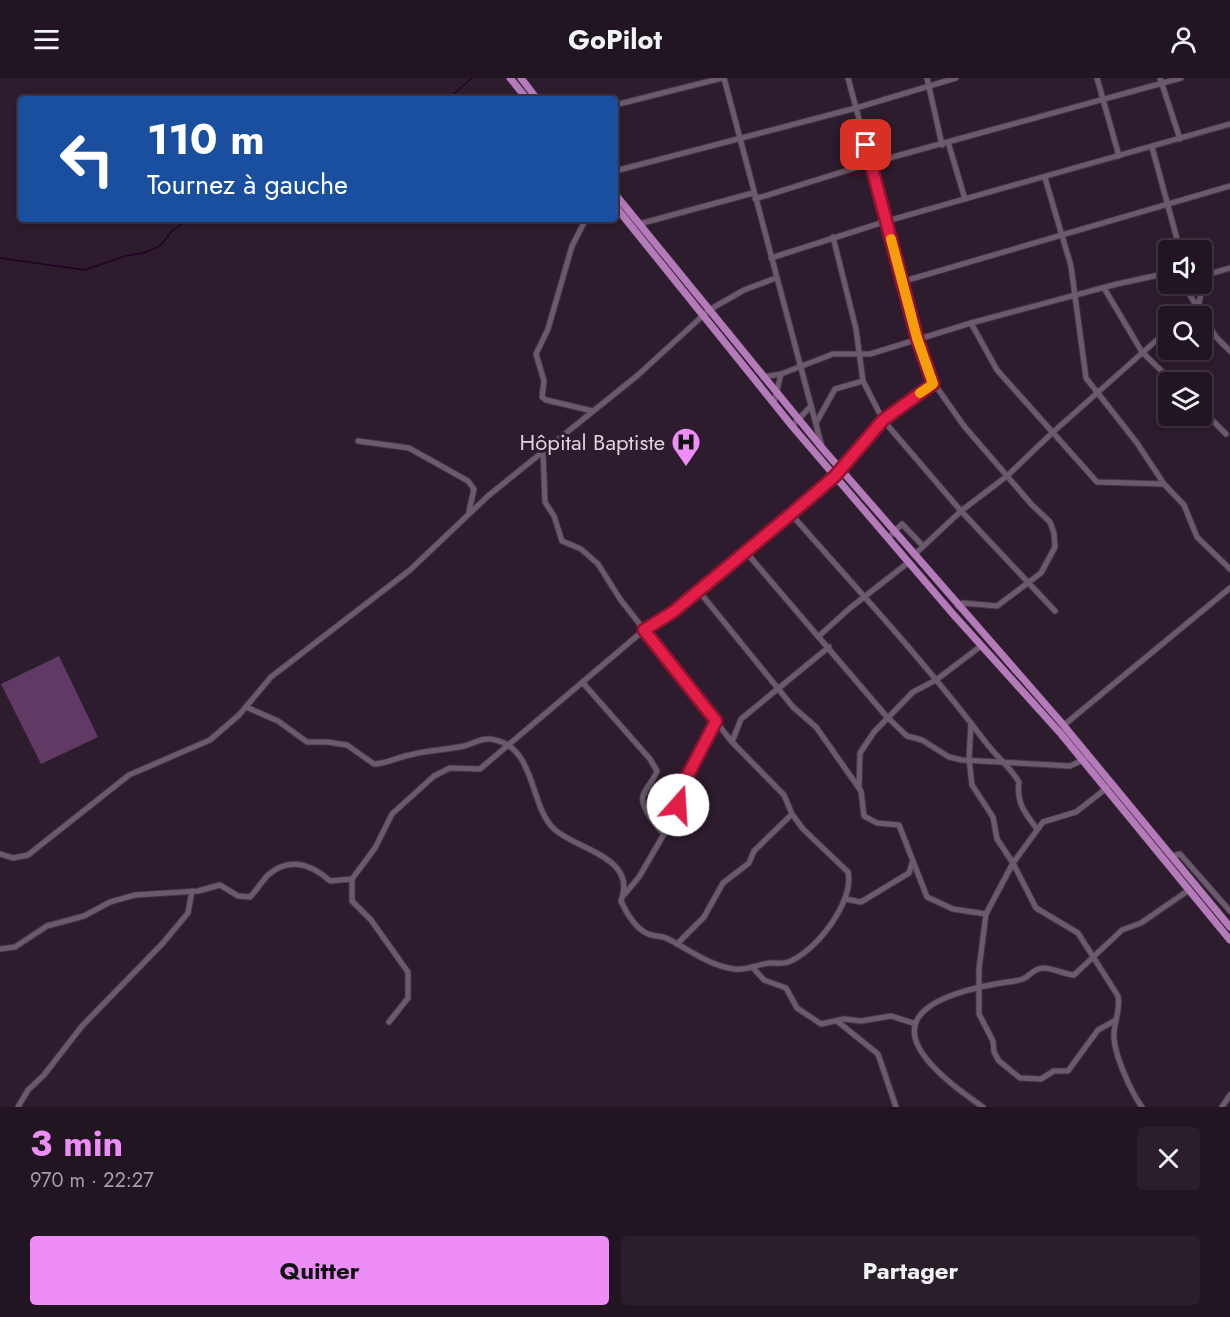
<!DOCTYPE html>
<html lang="fr">
<head>
<meta charset="utf-8">
<style>
	body { margin:0; font-family:Jost,sans-serif; background:#291e2a; color:#f1f3f6; height:100vh; display:flex; flex-direction:column; font-size:22px; white-space:nowrap }
	* { box-sizing:border-box; margin:0 }
	p { font-size:20px; color:#a29fa5 }
	.icon { flex:none; width:33px; height:33px; fill:none; stroke:currentColor; stroke-width:2; stroke-linecap:round; stroke-linejoin:round }
	.map { position:relative; height:1029px; overflow:hidden }
	.panel { display:flex; flex-direction:column; background:#211522; flex:1 }
	.panel>* { flex:none }
	.banner { position:absolute; left:18px; top:18px; width:600px; height:126px; border-radius:6px; box-shadow:0 3px 9px #0003,0 0 0 2px #3e3440; background:#1a4fa0; color:#fff; overflow:hidden }
	.fabs { position:absolute; left:1158px; top:162px; display:grid; gap:12px }
	.fabs a { display:grid; place-items:center; width:54px; height:54px; border-radius:6px; background:#211522; box-shadow:0 3px 9px #0003,0 0 0 2px #3e3440; font-size:30px }
	.pin { position:absolute; display:grid; place-items:center; width:51px; height:51px; color:#fff; margin:-26px; border-radius:12px; box-shadow:0 3px 9px #0006 }
	.me { position:absolute; width:66px; margin:-33px; rotate:19deg; stroke-linejoin:round; filter:drop-shadow(0 0 4px #0008) }
	.turn { display:flex; align-items:center; gap:21px; height:126px; padding:0 30px; font-size:27px }
	.turn .icon { width:78px; height:78px; stroke-width:2.5 }
	.turn b { display:block; font-size:42px; line-height:51px }
	.round { display:grid; place-items:center; flex:none; width:63px; height:63px; border-radius:6px; background:#291e2a }
	.head { display:flex; align-items:center; justify-content:space-between; height:102px; padding:0 30px }
	h1 { font-size:36px; font-weight:700; line-height:45px; color:#ee8cf8 }
	.cta { display:flex; gap:12px; margin-top:auto; padding:12px 30px }
	.cta a { flex:1; height:69px; border-radius:6px; background:#ee8cf8; color:#111; font-size:24px; font-weight:700; line-height:69px; text-align:center }
	.cta a+a { background:#291e2a; color:#f1f3f6 }
	header { display:flex; justify-content:space-between; align-items:center; height:78px; padding:0 30px; background:#211522; font-size:27px; font-weight:700 }
	.map>svg:first-child { display:block }
</style>
</head>
<body>
<header><svg class="icon" aria-label="menu" viewBox="0 0 24 24"><path d="M4 6h16M4 12h16M4 18h16"/></svg>GoPilot<svg class="icon" aria-label="person" viewBox="0 0 24 24"><circle cx="12" cy="8" r="4"/><path d="M4 21q1-7 8-7t8 7"/></svg></header>
<div class="map">
<svg width="1230" height="1029" viewBox="0 0 1230 1029">
	<rect width="100%" height="100%" fill="#2c1c2d"/>
	<polygon fill="#613965" points="59,578 98,659 41,686 1,606"/>
	<g fill="none" stroke-linecap="round" stroke-linejoin="round">
		<g stroke="#230027" stroke-width="1.5">
			<polyline points="448,21 472,0"/>
			<polyline points="0,180 85,192 125,178 143,175 160,168 172,153 188,142 196,141"/>
		</g>
		<g stroke="#453746" stroke-width="7">
			<g id="minor">
				<polyline points="724,0 822,369"/>
				<polyline points="848,0 928,297 964,348 1032,427 1050,444 1054,455 1055,469 1041,495 997,528 963,525 958,528"/>
				<polyline points="927,0 942,67"/>
				<polyline points="1097,0 1119,78"/>
				<polyline points="1160,0 1180,61"/>
				<polyline points="615,27 722,0"/>
				<polyline points="948,64 965,121"/>
				<polyline points="1152,69 1180,172"/>
				<polyline points="615,93 856,30 956,0"/>
				<polyline points="1045,100 1071,188 1086,300 1137,365 1164,406 1184,427 1197,459 1230,491"/>
				<polyline points="755,121 871,85 1181,0"/>
				<polyline points="586,141 572,168 548,251 536,276 544,303 542,319 546,322 593,333"/>
				<polyline points="639,146 753,115"/>
				<polyline points="833,159 856,251 863,303 883,342 961,433 1055,533"/>
				<polyline points="771,180 887,143 1230,46"/>
				<polyline points="1202,198 1230,190"/>
				<polyline points="901,204 1230,108"/>
				<polyline points="1183,206 1216,259 1230,273"/>
				<polyline points="1104,210 1142,274 1173,304"/>
				<polyline points="1186,238 1198,229 1205,198"/>
				<polyline points="971,245 997,292 1097,404 1164,406"/>
				<polyline points="763,299 781,296 833,276 870,276 971,245 1117,206 1168,195"/>
				<polyline points="774,324 781,296"/>
				<polyline points="1202,332 1226,356"/>
				<polyline points="816,345 835,311 863,303"/>
				<polyline points="792,348 811,328"/>
				<polyline points="358,363 409,370 468,403 474,411 469,433"/>
				<path d="M791 436C857 511 926 585 987 666 997 679 1010 689 1019 704 1016 725 1025 735 1037 751"/>
				<polyline points="888,460 902,446 923,468"/>
				<polyline points="745,473 887,639 907,658 922,662 949,679 962,682 1070,688 1085,681"/>
				<polyline points="914,477 961,433 1007,398 1052,355 1168,252"/>
				<polyline points="698,512 793,629 816,649 861,713 864,738 877,745 899,747 927,819 953,831 986,836"/>
				<polyline points="819,558 850,530 909,484"/>
				<path d="M583 605 650 681 657 693C654 702 646 709 643 718 640 729 657 749 664 756L639 799 624 817"/>
				<path d="M246 629 278 643 307 664H327L347 667 374 686C386 686 398 679 410 677 427 672 446 672 464 668 473 666 480 660 490 661 537 667 528 726 554 751 577 772 638 779 621 823 626 834 635 849 646 855 653 859 661 857 668 861 690 872 708 887 734 891 746 893 758 886 770 885 775 885 783 886 788 884 815 875 855 823 848 794L803 751 792 736 784 717 732 664 620 521 598 486 581 471 562 463 554 438 545 424 543 374"/>
				<path d="M971 645 969 681 972 707 993 739 997 761 1013 785 1036 830 1078 855 1118 918C1121 933 1113 945 1114 960 1115 978 1131 1014 1142 1029"/>
				<polyline points="1064,647 1230,510"/>
				<polyline points="732,664 741,641 829,569"/>
				<polyline points="859,708 860,675 874,654 913,614 936,602 981,568"/>
				<polyline points="1108,709 1076,734 1043,744 1013,785 986,836 979,891 979,936 993,963 994,974 999,983 1020,1000 1041,1001 1054,993 1068,993 1098,952 1116,942"/>
				<polyline points="664,756 676,741 679,714 715,643"/>
				<polyline points="0,776 13,780 28,777 129,697 210,662 239,637 271,599 410,492 488,418 638,297 709,232 744,212 776,200"/>
				<polyline points="1171,778 1180,776 1230,833"/>
				<polyline points="352,801 352,823 371,842 408,894 408,920 389,944"/>
				<polyline points="845,821 861,824 909,795 912,785"/>
				<polyline points="677,866 704,839 723,805 749,785 754,773 792,736"/>
				<path d="M0 871 15 869 47 848 84 838 110 824 135 817 198 813 220 807 238 818 250 819C257 812 262 803 268 797 290 778 312 787 330 803L352 801 375 770 392 736 434 698 450 690 480 691 644 552 673 534 791 436 835 397 883 342 933 306"/>
				<polyline points="752,889 764,902 786,910 797,930 821,946 844,941 861,943 891,938 913,945"/>
				<polyline points="837,943 878,976 896,1029"/>
				<polyline points="18,1029 28,1012 44,997 82,948 162,866 188,835 192,813"/>
				<path d="M983 1029C902 974 877 928 995 906 1004 904 1015 904 1023 901 1030 898 1034 890 1043 890 1052 890 1064 896 1074 897L1122 852 1141 845 1189 812"/>
				<polyline points="1222,1029 1230,1017"/>
			</g>
		</g>
		<g stroke="#453746" stroke-width="8">
			<g id="major">
				<polyline points="510,0 527,21"/>
				<polyline points="521,0 537,21"/>
				<polyline points="615,116 823,371 1060,643 1230,849"/>
				<polyline points="615,128 792,348 952,535 1061,656 1230,862"/>
			</g>
		</g>
		<use href="#minor" stroke="#6c596d" stroke-width="5"/>
		<use href="#major" stroke="#b47ab9" stroke-width="7"/>
	</g>
	<g fill="none" stroke-linecap="round" stroke-linejoin="round">
		<g stroke="#92132f" stroke-width="15">
			<polyline id="route" points="678,727 679,714 716,643 644,552 673,534 791,436 835,398 883,342 933,306 917,260 866,67"/>
		</g>
		<use href="#route" stroke="#e11d48" stroke-width="10"/>
		<polyline stroke="#f59e0b" stroke-width="10" points="891,161 917,260 933,306 920,315"/>
	</g>
	<defs>
		<g id="hospital-pin" transform="scale(1.5)"><path d="M0 17L-7.5 6A9.5 9.5 0 1 1 7.5 6Z" fill="#ee8cf8" stroke="#2c1c2d"/><path d="M-5-5h3v3.5h4V-5h3V5h-3V1.5h-4V5h-3Z" fill="#111"/></g>
	</defs>
	<g fill-rule="evenodd">
		<use href="#hospital-pin" x="686" y="364"/>
	</g>
	<g text-anchor="middle" dominant-baseline="central" stroke-width="6" stroke-linejoin="round" paint-order="stroke">
		<g font-size="22" fill="#dfd4e0" stroke="#2c1c2d" text-anchor="end">
			<text x="665" y="364">Hôpital Baptiste</text>
		</g>
	</g>
</svg>
<div class="fabs">
<a><svg class="icon" aria-label="sound" viewBox="0 0 24 24"><path d="M4 9h4l5-4v14l-5-4H4zM17 9q2 3 0 6"/></svg></a>
<a><svg class="icon" aria-label="search" viewBox="0 0 24 24"><circle cx="10" cy="10" r="6"/><path d="M15 15l6 6"/></svg></a>
<a><svg class="icon" aria-label="layers" viewBox="0 0 24 24"><path d="M12 4l9 5-9 5-9-5zM3 14l9 5 9-5"/></svg></a>
</div>
<div class="pin" style="left:866px;top:67px;background:#d93025"><svg class="icon" aria-label="arrive" viewBox="0 0 24 24"><path d="M6 21V4h12l-3 4 3 4H6"/></svg></div>
<svg class="me" style="left:678px;top:727px" viewBox="-20 -20 40 40"><circle r="19" fill="#fff"/><path d="M0-13L10 11 0 6-10 11z" fill="#e11d48"/></svg>
<div class="banner">
<div class="turn"><svg class="icon" aria-label="left" viewBox="0 0 24 24"><path d="M17 20v-9H6M10 6l-5 5 5 5"/></svg><div><b>110 m</b>Tournez à gauche</div></div>
</div>
</div>
<section class="panel">
<div class="head"><div><h1>3 min</h1><p>970 m · 22:27</p></div><a class="round"><svg class="icon" aria-label="close" viewBox="0 0 24 24"><path d="M6 6l12 12M18 6L6 18"/></svg></a></div>
<div class="cta"><a>Quitter</a><a>Partager</a></div>
</section>
</body>
</html>
